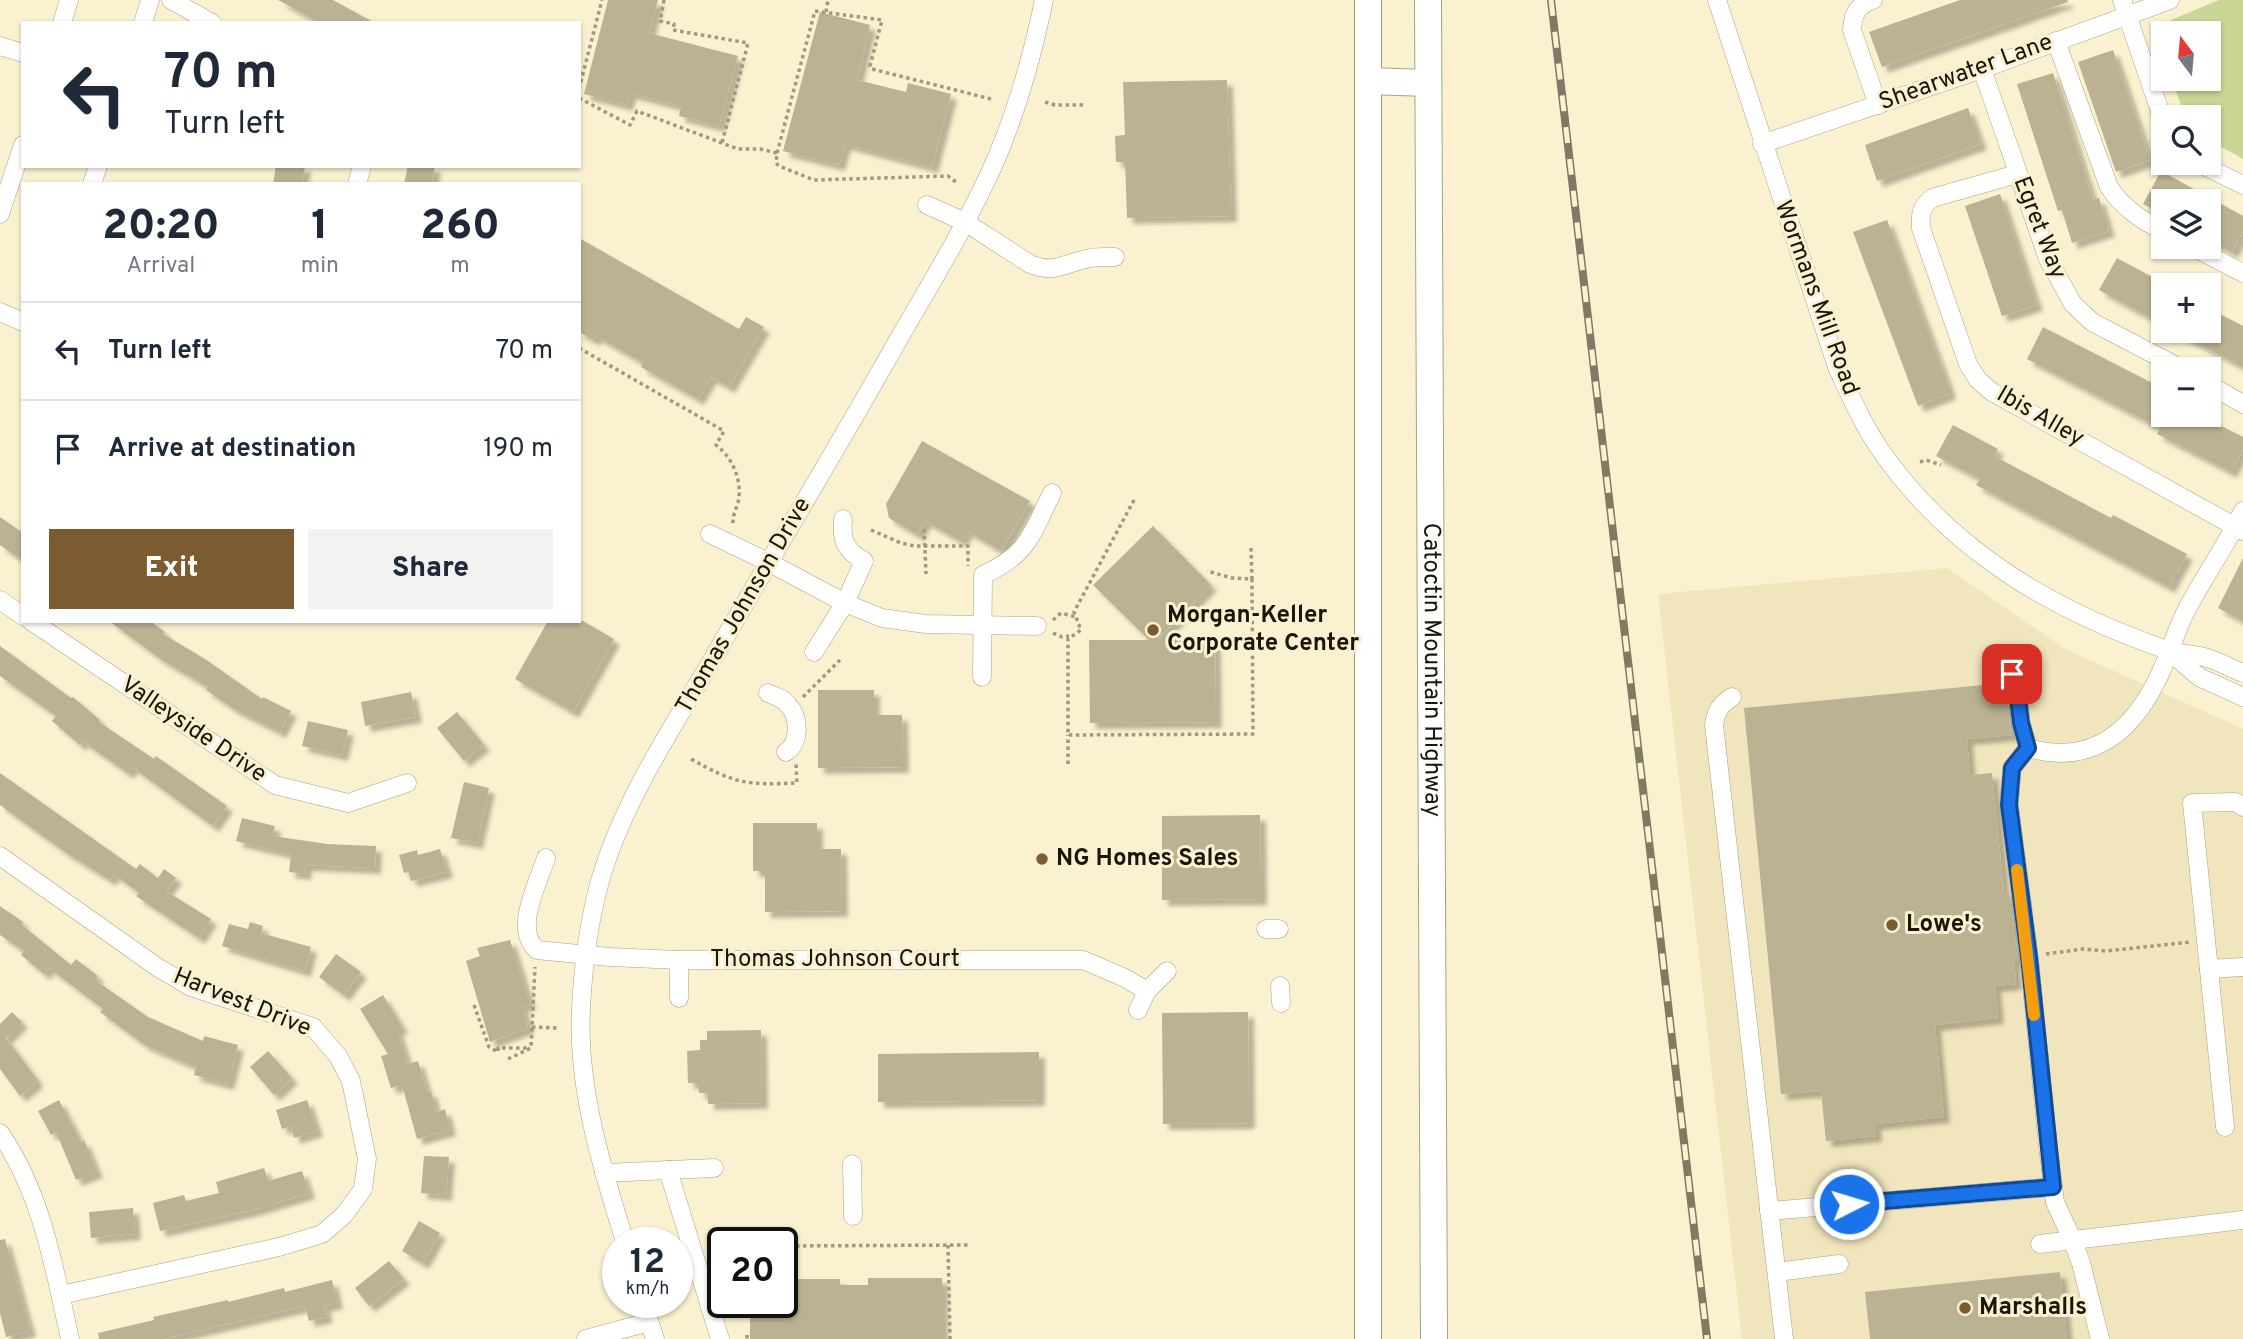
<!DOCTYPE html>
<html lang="en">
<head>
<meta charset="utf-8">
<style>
	body { margin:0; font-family:Overpass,sans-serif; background:#f2f2f3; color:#1f2937; height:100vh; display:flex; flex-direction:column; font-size:26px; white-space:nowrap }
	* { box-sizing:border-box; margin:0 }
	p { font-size:23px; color:#747a83 }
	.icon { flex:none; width:38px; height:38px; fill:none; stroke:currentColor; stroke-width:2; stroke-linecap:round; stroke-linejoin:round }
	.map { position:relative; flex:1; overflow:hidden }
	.details { position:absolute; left:21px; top:182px; width:560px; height:441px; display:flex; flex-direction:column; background:#fff; border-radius:0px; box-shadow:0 2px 5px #0004 }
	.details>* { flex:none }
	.banner { position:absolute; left:21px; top:21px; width:560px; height:147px; border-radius:0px; box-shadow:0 2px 5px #0004; background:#fff; color:#1f2937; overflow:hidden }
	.needle { width:46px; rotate:344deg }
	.controls { position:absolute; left:2151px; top:21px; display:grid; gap:14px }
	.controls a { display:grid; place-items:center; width:70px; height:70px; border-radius:0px; background:#fff; box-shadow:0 2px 5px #0004; font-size:35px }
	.speed { position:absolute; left:602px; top:1227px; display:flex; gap:14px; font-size:35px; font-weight:700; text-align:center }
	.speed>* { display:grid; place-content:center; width:91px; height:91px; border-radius:50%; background:#fff; box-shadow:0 2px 5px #0004; line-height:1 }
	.speed small { font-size:18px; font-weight:400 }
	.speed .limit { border:4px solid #111; border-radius:10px; background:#fff; color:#111 }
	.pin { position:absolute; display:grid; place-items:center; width:60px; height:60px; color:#fff; margin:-30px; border-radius:14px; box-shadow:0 4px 10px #0006 }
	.me { position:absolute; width:77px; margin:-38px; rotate:85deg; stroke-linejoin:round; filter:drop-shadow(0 0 5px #0008) }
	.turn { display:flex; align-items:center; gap:24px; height:147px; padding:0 28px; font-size:32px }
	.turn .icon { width:91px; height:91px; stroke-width:2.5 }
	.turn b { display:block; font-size:49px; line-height:60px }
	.eta { display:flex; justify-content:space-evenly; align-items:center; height:119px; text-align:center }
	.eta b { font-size:42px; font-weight:800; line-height:49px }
	.button { display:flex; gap:14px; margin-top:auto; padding:14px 28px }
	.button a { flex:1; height:80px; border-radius:0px; background:#7c5b31; color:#fff; font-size:28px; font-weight:800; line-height:80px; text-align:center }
	.button a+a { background:#f2f2f3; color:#1f2937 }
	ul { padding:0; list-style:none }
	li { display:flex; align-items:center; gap:21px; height:98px; padding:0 28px; border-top:2px solid #e0e1e3 }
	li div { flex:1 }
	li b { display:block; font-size:26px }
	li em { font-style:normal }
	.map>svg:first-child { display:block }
</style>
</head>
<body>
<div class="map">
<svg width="2243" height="1339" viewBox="0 0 2243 1339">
	<defs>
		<filter id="shadow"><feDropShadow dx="6" dy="6" stdDeviation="2" flood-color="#0004"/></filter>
	</defs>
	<rect width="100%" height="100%" fill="#faf1d0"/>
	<polygon fill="#f1e5bd" points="1947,568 2065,649 2243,729 2243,1339 1742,1339 1658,594"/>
	<polygon fill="#c9d695" points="2219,0 2243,0 2243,159 2209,140 2208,117 2186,117 2171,79 2208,79 2208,33 2163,33 2163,57 2152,28"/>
	<g fill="#bbb293" filter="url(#shadow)">
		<polygon points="278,0 333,0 375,23 320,23"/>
		<polygon points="608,0 658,0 649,33 738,56 719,126 679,116 681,106 630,93 627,105 584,94"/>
		<polygon points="1960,0 2067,0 2068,2 1882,67 1869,32"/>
		<polygon points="820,12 870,25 857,80 906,92 908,83 951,94 932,167 845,144 839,165 783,151"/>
		<polygon points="2113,50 2150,160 2116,172 2078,62"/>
		<polygon points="2053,73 2093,200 2099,198 2109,231 2072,243 2062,210 2058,211 2017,84"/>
		<polygon points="1227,80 1231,216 1127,218 1125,162 1116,162 1115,136 1125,135 1123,82"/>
		<polygon points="1968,108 1981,144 1877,181 1865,145"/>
		<polygon points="276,166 305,166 302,184 273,184"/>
		<polygon points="408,166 435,166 432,184 404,184"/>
		<polygon points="2161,171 2243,216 2243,231 2232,252 2208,240 2208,201 2163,201 2163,215 2143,204"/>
		<polygon points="2000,194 2037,305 2002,316 1965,206"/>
		<polygon points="1887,220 1949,388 1949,394 1918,406 1853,232"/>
		<polygon points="579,238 739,329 746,317 764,327 729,387 711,377 698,399 641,367 643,363 596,336 594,340 579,332"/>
		<polygon points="2117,258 2167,285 2163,285 2163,325 2099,290"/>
		<polygon points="2220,314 2243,326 2243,367 2173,331 2211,331"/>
		<polygon points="2043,327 2162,388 2148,415 2200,415 2243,437 2243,449 2231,472 2157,434 2160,428 2027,359"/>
		<polygon points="1953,425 1998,449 1994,456 2111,518 2113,515 2187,554 2169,587 1976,485 1980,479 1936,456"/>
		<polygon points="922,441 1030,501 1001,551 967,531 961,541 925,521 918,535 889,518 886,504"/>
		<polygon points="0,517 23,533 23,561 0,545"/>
		<polygon points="1153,526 1211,585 1158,639 1215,639 1216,722 1090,723 1089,640 1149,640 1093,585"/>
		<polygon points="2243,558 2243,621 2218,608"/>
		<polygon points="109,621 150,621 165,632 163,634 205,659 262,699 263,697 291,711 280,732 234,709 206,690 208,687 162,660"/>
		<polygon points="548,621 583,621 614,639 573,712 515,679"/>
		<polygon points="0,646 71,698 73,697 100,720 99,722 154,759 156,756 227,806 213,826 132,767 128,773 82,741 80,745 52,721 56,716 0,676"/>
		<polygon points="2004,683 2012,735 1967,739 1970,775 1992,773 2004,893 2009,892 2018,958 2018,961 2014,961 2016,984 1995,986 1998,1018 1935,1025 1944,1117 1875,1124 1876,1136 1826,1141 1821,1091 1781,1094 1744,708"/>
		<polygon points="818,690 874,690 874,715 902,715 903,767 818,768"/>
		<polygon points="411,692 416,717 365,726 361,702"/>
		<polygon points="457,712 484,745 464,761 437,728"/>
		<polygon points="308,721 348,730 342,755 302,746"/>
		<polygon points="0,773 136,869 140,864 158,878 164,869 176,878 166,891 211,919 199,938 136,896 139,893 114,874 110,880 68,854 0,805"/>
		<polygon points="464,782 489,788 477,843 451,838"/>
		<polygon points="1260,815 1261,899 1162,900 1162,816"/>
		<polygon points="242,818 275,826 273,836 327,844 376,846 375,868 306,865 305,874 289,872 291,854 236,841"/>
		<polygon points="753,823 817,823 817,849 841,849 842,911 765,912 765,871 753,871"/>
		<polygon points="440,849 447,872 411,881 409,872 404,873 399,855 417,850 418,855"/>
		<polygon points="0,906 23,922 22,925 71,965 76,959 98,976 95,980 148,1017 203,1041 204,1036 238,1045 228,1084 194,1075 196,1067 145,1045 100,1012 103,1009 49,968 44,974 21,955 24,951 0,935"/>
		<polygon points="250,922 263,926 261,933 311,947 305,971 222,946 229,924 248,929"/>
		<polygon points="510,940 530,1004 522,1006 528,1028 490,1042 466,961 480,956 477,948"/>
		<polygon points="336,954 361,972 344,995 319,977"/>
		<polygon points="383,995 402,1027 397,1030 408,1064 418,1061 427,1092 431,1091 436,1112 445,1109 450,1130 417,1139 402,1085 391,1088 381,1056 388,1054 360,1009"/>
		<polygon points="12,1012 22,1022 6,1038 36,1078 36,1083 20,1096 0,1069 0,1024"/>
		<polygon points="1248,1012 1249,1123 1163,1124 1162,1013"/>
		<polygon points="761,1030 762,1103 708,1104 708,1093 699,1093 699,1083 688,1083 687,1051 700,1050 700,1040 707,1040 707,1031"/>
		<polygon points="268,1051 292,1078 274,1095 250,1067"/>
		<polygon points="1039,1052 1039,1100 878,1102 878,1054"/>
		<polygon points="59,1100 81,1142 84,1140 97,1172 76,1180 56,1132 51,1135 38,1111"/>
		<polygon points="307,1100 317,1131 294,1138 291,1126 282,1129 276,1110"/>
		<polygon points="424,1156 449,1157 446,1195 421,1193"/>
		<polygon points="264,1168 268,1181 302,1171 309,1193 257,1209 160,1231 153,1203 184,1195 186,1201 219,1193 216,1182"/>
		<polygon points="133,1208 135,1234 91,1238 89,1212"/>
		<polygon points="419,1221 440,1233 423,1263 402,1251"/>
		<polygon points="5,1239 30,1331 6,1337 0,1313 0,1240"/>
		<polygon points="389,1261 404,1279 369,1306 355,1288"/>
		<polygon points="2060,1272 2067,1339 1870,1339 1865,1292"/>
		<polygon points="868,1278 942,1278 942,1339 750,1339 750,1302 782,1302 782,1279 840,1279 840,1285 868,1285"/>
		<polygon points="332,1280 337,1303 324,1306 327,1317 309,1321 305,1306 163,1339 99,1339 98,1333 154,1320 153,1317 228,1300 228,1302 284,1288 285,1292"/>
	</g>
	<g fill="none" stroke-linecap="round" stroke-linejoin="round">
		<g stroke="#aaa182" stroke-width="19">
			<g id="minor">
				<polyline points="171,0 212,23"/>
				<path d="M1717 0 1837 367C1850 395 1862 423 1879 448 1949 550 2051 610 2167 650 2178 654 2192 654 2204 657 2217 660 2230 668 2243 673"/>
				<path d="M1873 0C1857 5 1853 14 1852 30L1878 105"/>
				<polyline points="2122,0 2163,120"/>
				<polyline points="62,23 69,0"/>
				<polyline points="143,23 150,0"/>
				<path d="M2056 41 2109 187C2123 208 2141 220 2163 231"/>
				<polyline points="0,46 23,53"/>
				<polyline points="1982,69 2048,259 2073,304 2092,322 2182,369"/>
				<polyline points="1762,144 1982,69 2170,0"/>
				<polyline points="2198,163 2243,185"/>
				<path d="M2017 174 1932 198C1921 207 1920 214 1921 228L1968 364 1978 380 1992 392 2243 531"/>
				<polyline points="92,184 98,166"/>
				<polyline points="357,184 362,166"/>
				<path d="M927 205 965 222 1030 264C1055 274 1063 264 1086 259 1096 256 1105 257 1115 257"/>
				<polyline points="0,214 23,145"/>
				<polyline points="2193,247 2243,273"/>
				<polyline points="0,312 23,322"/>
				<polyline points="2208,384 2243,404"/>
				<polyline points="710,534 768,562 845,603 882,618 926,624 1037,626"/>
				<polyline points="0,600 23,616"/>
				<polyline points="31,621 275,785 348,803 407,783"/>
				<polyline points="2169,651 2199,677 2243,697"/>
				<path d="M814 652 845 603 864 561C845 550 841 541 843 519"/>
				<polyline points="2003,670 2012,674 2016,682 2021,723 2028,748"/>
				<path d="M982 677 983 575C1029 554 1031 535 1052 493"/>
				<path d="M768 693C775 696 784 699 788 705 800 717 800 743 786 752"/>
				<path d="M1732 697C1720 705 1716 711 1714 725L1784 1339"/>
				<polyline points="2028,748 2012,768 2009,805 2029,957 2048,1146 2055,1202 2072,1239 2081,1263 2100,1339"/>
				<path d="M2028 748C2088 765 2129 736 2156 682 2168 660 2174 635 2185 613 2203 578 2226 546 2243 511"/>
				<polyline points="0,856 157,967 191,987 313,1027 338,1056 351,1081 367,1159 363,1189 344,1215 322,1234 279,1247 61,1295"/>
				<path d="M546 858C538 884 513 929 537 950L610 957 679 960H1083L1125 978 1147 991"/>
				<polyline points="1266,929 1279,929"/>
				<polyline points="679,960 679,998"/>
				<polyline points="2209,969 2243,967"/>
				<polyline points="1280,986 1281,1003"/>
				<polyline points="1138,1010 1147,991 1167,971"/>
				<polyline points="2225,1127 2192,803 2236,802 2243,807"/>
				<path d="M0 1133C42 1194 54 1267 70 1339"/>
				<polyline points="852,1164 853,1216"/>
				<polyline points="668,1170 720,1339"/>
				<polyline points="604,1173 714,1168"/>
				<polyline points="1769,1211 2053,1187"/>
				<path d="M625 1242C602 1168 577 1088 581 1009 583 967 589 921 600 881 623 800 676 722 718 650 776 549 836 450 893 349 929 286 968 224 997 157 1018 107 1033 53 1044 0"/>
				<polyline points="2040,1244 2243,1220"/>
				<polyline points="1777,1272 1839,1264"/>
				<polyline points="643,1302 655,1339"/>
				<polyline points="586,1339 649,1322"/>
			</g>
		</g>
		<g stroke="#aaa182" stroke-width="28">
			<g id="highway">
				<polyline points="1368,0 1368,1339"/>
				<path id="s1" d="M1428 0 1434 1339"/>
				<polyline points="1368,81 1428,83"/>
			</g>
		</g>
		<g stroke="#a09981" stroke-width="3.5" stroke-dasharray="3.5 3.5" stroke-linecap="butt">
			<polyline points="664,0 660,21 674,24 673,30 748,43 722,143"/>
			<polyline points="826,12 828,0"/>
			<polyline points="579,89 602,0"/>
			<polyline points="579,98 630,125 637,111 738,149 760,149 777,153 776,163 779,166 814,180 948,176 956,182"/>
			<polyline points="1045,102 1055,105 1084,105"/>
			<polyline points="777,153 815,11 882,20 870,66 872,69 991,99"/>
			<path d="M579 348 724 431 716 445C731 456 741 477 739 497 738 507 732 514 733 525"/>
			<polyline points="1920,462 1926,460 1941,465"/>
			<polyline points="1134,500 1074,612 1081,630 1068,639 1068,735 1253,734 1252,579 1232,578 1207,571"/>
			<polyline points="924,529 926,574"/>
			<polyline points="871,530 901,543 915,546 968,546 968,566"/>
			<polyline points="1251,548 1252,579"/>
			<polyline points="1053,620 1061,613 1076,617"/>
			<polyline points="1053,633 1062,637 1069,636"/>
			<polyline points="803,697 840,660"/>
			<path d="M691 759C735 784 747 785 797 783L796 764"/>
			<polyline points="1068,764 1068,735"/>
			<polyline points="2046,954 2083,949 2106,951 2191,942"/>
			<polyline points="474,1005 489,1047 498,1052 498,1048 529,1048"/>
			<polyline points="532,1027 557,1028"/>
			<polyline points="508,1059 531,1048 535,967"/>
			<polyline points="948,1245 950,1339"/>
			<polyline points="782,1246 968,1245"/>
			<polyline points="747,1335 747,1339"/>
		</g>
		<use href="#minor" stroke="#fff" stroke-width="18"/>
		<use href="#highway" stroke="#fff" stroke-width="26"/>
		<g stroke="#807964" stroke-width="8">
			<polyline id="rail" points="1551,0 1707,1339"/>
		</g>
		<use href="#rail" stroke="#faf1d0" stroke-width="5" stroke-dasharray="16" stroke-linecap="butt"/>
	</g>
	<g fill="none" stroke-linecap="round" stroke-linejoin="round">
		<g stroke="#114b97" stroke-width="18">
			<polyline id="route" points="1849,1204 2053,1187 2029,957 2009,805 2012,768 2028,748 2021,723 2016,682 2012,674"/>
		</g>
		<use href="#route" stroke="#1a73e8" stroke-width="12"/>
		<polyline stroke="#f59e0b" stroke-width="12" points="2017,870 2034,1015"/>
	</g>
	<g fill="#7c5b31" stroke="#faf1d0" stroke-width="2.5">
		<circle cx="1153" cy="630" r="7"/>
		<circle cx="1042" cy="859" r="7"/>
		<circle cx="1892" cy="925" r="7"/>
		<circle cx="1965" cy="1308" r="7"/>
	</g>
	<g text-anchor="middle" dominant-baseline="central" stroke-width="6" stroke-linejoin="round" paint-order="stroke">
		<g font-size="24" fill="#1a160b" stroke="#faf1d0">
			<text transform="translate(1966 73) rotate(-20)">Shearwater Lane</text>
			<text transform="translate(2039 228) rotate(69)">Egret Way</text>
			<text transform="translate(1816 298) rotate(70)">Wormans Mill Road</text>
			<text transform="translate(2040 417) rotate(30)">Ibis Alley</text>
			<text transform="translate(744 606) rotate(-60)">Thomas Johnson Drive</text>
			<text stroke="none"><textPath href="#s1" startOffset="670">Catoctin Mountain Highway</textPath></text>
			<text transform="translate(193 730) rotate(34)">Valleyside Drive</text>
			<text x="835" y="960">Thomas Johnson Court</text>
			<text transform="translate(242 1003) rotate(22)">Harvest Drive</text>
		</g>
		<g font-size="24" font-weight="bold" fill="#1a160b" stroke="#faf1d0" text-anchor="start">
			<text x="1167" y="616">Morgan-Keller<tspan x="1167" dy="28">Corporate Center</tspan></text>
			<text x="1056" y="859">NG Homes Sales</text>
			<text x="1906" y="925">Lowe's</text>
			<text x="1979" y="1308">Marshalls</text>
		</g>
	</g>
</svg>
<div class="controls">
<a><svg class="needle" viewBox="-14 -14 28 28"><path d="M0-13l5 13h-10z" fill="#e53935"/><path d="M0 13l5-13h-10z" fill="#747a83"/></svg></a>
<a><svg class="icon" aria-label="search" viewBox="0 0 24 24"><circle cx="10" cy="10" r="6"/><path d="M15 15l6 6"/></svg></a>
<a><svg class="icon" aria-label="layers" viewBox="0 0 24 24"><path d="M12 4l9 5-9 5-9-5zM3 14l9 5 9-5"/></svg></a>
<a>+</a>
<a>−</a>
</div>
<div class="speed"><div>12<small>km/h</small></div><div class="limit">20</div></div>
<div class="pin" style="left:2012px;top:674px;background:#d93025"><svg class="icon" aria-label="arrive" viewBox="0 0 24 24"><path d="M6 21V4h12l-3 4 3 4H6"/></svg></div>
<svg class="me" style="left:1849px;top:1204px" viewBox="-20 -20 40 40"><circle r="17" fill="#1a73e8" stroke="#fff" stroke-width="3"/><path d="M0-11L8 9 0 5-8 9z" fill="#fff"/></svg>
<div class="banner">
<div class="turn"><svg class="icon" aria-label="left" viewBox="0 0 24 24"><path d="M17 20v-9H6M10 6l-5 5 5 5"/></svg><div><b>70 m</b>Turn left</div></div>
</div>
<section class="details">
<div class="eta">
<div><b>20:20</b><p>Arrival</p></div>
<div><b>1</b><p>min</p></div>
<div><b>260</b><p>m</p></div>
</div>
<ul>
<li><svg class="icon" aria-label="left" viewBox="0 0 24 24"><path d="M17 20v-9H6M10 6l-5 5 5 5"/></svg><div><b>Turn left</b></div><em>70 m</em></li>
<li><svg class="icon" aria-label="arrive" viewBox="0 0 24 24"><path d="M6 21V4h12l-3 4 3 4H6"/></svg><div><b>Arrive at destination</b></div><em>190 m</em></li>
</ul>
<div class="button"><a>Exit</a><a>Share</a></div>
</section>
</div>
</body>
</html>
